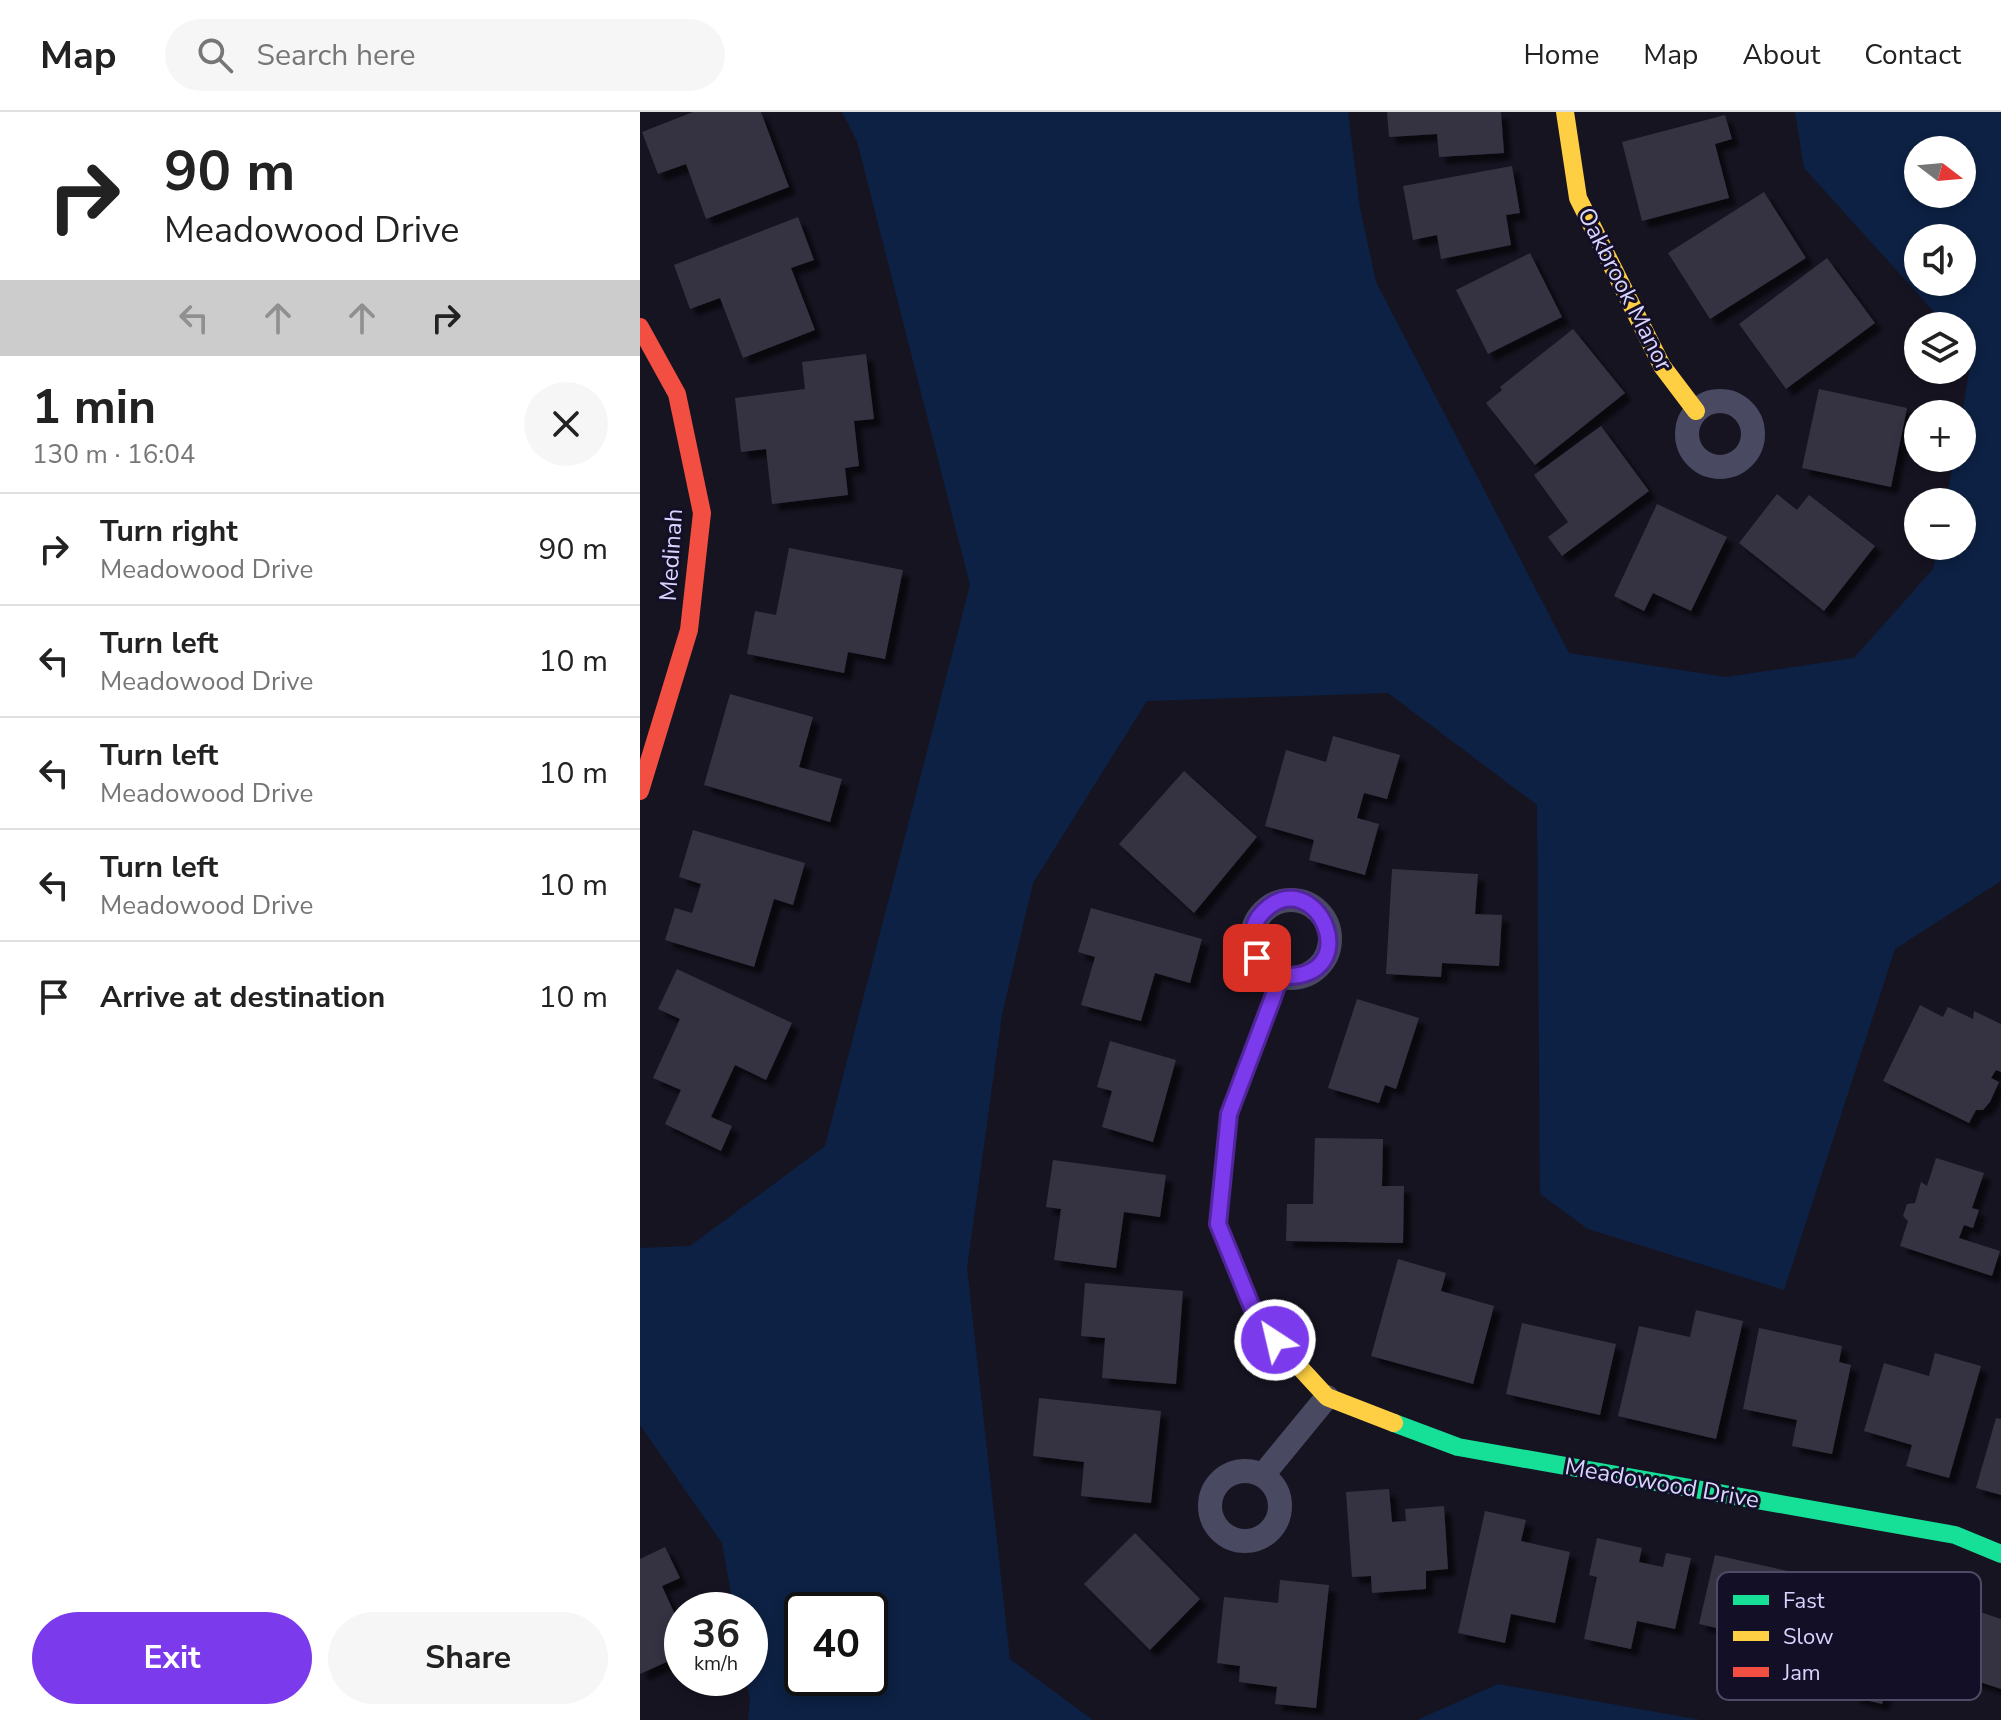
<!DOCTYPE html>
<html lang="en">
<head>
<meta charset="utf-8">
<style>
	body { margin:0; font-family:"Nunito Sans",sans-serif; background:#f6f6f6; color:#222; height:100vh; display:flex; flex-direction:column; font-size:30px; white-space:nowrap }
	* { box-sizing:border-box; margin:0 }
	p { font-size:26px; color:#767676 }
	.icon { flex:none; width:44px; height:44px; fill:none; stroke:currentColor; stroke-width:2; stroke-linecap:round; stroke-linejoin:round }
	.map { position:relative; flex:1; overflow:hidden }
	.panel { display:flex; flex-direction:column; background:#fff; width:640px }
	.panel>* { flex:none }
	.guide { background:#fff; color:#222; overflow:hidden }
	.needle { width:52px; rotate:106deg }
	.tools { position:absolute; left:1264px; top:24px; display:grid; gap:16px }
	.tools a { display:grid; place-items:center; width:72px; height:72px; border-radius:50%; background:#fff; box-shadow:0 4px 12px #0003; font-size:40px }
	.speed { position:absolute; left:24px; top:1480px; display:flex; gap:16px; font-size:40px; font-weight:700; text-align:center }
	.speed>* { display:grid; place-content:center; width:104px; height:104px; border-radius:50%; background:#fff; box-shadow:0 4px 12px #0003; line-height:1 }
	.speed small { font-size:20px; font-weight:400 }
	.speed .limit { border:4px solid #111; border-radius:12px; background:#fff; color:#111 }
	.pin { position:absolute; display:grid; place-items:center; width:68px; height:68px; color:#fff; margin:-34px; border-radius:16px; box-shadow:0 4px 12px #0006 }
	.me { position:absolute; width:88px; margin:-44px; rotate:325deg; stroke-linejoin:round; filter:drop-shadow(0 0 6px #0008) }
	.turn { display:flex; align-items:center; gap:28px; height:168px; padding:0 32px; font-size:36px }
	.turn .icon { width:104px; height:104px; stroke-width:2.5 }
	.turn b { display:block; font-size:56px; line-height:68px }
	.lanes { display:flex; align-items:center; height:76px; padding:0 32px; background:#0003; justify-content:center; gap:40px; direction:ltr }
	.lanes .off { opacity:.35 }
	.round { display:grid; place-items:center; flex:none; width:84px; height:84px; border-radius:42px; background:#f6f6f6 }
	.head { display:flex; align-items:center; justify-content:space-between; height:136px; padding:0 32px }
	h1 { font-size:48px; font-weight:700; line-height:60px }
	.action { display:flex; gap:16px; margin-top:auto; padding:16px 32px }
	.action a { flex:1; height:92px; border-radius:48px; background:#7c3aed; color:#fff; font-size:32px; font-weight:700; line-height:92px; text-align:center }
	.action a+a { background:#f6f6f6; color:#222 }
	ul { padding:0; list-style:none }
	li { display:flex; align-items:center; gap:24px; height:112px; padding:0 32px; border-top:2px solid #e0e0e0 }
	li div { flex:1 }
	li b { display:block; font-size:30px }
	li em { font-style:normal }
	header { display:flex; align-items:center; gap:48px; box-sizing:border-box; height:112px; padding:0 40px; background:#fff; border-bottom:2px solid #e0e0e0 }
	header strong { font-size:38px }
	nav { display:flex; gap:44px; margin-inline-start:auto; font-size:28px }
	.search { width:560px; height:72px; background:#f6f6f6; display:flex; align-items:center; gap:20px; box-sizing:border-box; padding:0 28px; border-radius:44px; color:#767676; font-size:30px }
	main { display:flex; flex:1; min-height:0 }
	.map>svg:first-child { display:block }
</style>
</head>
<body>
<header>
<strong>Map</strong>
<div class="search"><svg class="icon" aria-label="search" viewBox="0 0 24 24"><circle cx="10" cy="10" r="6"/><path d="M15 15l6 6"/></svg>Search here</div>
<nav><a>Home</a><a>Map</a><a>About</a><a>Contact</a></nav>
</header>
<main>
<section class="panel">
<div class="guide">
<div class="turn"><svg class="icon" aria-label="right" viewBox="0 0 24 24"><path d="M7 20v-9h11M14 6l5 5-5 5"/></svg><div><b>90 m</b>Meadowood Drive</div></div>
<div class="lanes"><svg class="icon off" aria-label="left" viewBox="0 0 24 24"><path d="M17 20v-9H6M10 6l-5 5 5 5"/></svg><svg class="icon off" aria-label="ahead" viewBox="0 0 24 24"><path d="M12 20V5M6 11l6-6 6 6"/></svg><svg class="icon off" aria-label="ahead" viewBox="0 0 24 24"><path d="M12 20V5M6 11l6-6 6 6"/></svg><svg class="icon" aria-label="right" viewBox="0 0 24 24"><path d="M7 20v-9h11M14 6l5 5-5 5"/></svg></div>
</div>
<div class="head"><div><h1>1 min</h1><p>130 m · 16:04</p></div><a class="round"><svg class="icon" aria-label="close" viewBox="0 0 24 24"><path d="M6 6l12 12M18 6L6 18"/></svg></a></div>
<ul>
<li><svg class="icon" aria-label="right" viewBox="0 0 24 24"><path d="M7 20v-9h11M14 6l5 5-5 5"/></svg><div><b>Turn right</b><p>Meadowood Drive</p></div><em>90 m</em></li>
<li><svg class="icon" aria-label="left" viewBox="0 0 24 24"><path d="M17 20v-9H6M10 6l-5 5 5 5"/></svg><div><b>Turn left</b><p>Meadowood Drive</p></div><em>10 m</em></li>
<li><svg class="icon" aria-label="left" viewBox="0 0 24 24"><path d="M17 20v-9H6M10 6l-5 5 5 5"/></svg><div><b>Turn left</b><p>Meadowood Drive</p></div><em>10 m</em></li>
<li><svg class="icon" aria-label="left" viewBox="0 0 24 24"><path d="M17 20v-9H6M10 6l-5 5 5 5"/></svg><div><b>Turn left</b><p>Meadowood Drive</p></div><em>10 m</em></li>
<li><svg class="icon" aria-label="arrive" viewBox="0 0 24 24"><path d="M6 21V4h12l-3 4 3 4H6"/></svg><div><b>Arrive at destination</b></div><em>10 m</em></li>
</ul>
<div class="action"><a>Exit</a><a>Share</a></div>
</section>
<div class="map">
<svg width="1361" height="1608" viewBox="0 0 1361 1608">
	<defs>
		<filter id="shadow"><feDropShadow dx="7" dy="7" stdDeviation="2" flood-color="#0009"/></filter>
	</defs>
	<rect width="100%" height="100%" fill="#161421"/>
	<g fill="#0d2144" fill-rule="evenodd">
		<path d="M202 0H708L720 96 736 170 929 541 1086 565 1214 546 1293 457 1298 434H1322V390H1306L1314 346H1322V302L1332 242 1322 230V214H1307L1164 56 1155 0H1361V769L1255 837 1144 1178 948 1117 900 1082 897 693 748 581 507 589 393 771 362 903 327 1156 370 1547 453 1608H108L110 1588 106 1566H110V1498H94L82 1431 0 1313V1136L50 1134 185 1034 330 473 217 29ZM1278 38H1322V82H1278ZM1278 126H1322V170H1278ZM162 1498H230V1566H162Z"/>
		<polygon points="858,1572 1061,1608 777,1608"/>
	</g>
	<g fill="#343243" filter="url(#shadow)">
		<polygon points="53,0 121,0 149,75 66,107 46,52 18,62 2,20"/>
		<polygon points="747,0 861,0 864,41 799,45 797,22 749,25"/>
		<polygon points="1085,3 1092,27 1075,32 1089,86 1002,109 982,30"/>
		<polygon points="872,54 880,101 866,103 871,133 801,147 797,123 773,128 763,74"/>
		<polygon points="1124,80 1166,146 1070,207 1028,141"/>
		<polygon points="158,105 174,148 151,156 175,218 103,246 80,186 50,197 34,153"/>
		<polygon points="890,141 922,205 848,242 816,178"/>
		<polygon points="1187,146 1235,211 1146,277 1099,212"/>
		<polygon points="933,217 985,281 895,353 846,291 862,278 860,275"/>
		<polygon points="226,242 234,307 214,309 219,354 205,356 208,383 132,392 126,337 101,340 95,286 165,277 162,250"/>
		<polygon points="1179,277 1267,296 1251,375 1162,356"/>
		<polygon points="961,314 1009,379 922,444 908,425 928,410 894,363"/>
		<polygon points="1137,382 1157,398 1169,383 1235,434 1184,499 1099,431"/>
		<polygon points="1017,392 1087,425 1051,499 1013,481 1004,499 974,484"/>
		<polygon points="149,436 263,458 245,547 208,540 204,561 107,542 115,499 136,503"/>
		<polygon points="90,582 173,605 159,655 202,667 190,710 64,673"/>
		<polygon points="693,624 760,643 747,687 724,681 717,706 739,712 725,763 669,748 674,728 625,714 646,638 686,650"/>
		<polygon points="544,659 617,725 554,801 479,732"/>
		<polygon points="53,718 165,751 153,793 134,787 114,855 25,828 35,796 52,801 61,772 39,765"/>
		<polygon points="752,757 838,762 835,802 862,803 859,854 802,851 801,865 746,862"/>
		<polygon points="451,796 562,827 550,871 515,861 501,909 441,893 455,845 438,840"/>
		<polygon points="37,857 152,911 126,968 95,953 71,1005 92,1014 81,1039 25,1012 41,978 13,966 40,907 18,897"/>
		<polygon points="717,887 779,906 756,977 745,973 739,991 688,976"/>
		<polygon points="1280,893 1303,905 1308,895 1333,907 1334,899 1361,912 1361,960 1356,958 1351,966 1359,970 1350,990 1343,998 1336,998 1329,1011 1243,969"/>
		<polygon points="470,929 536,948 513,1030 462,1015 472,979 457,975"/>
		<polygon points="675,1026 743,1027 742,1074 764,1074 763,1131 646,1129 647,1092 673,1092"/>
		<polygon points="1296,1046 1344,1061 1332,1096 1339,1098 1333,1116 1324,1113 1319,1126 1360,1139 1352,1164 1260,1134 1268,1109 1263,1104 1267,1092 1275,1091 1281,1070 1287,1074"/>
		<polygon points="413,1048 526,1063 520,1105 484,1100 476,1156 414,1148 421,1097 406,1095"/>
		<polygon points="758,1147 806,1161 801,1179 854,1194 833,1272 731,1244"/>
		<polygon points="445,1171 543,1179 536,1272 462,1266 465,1226 441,1224"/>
		<polygon points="1056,1198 1103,1209 1076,1327 978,1304 999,1214 1050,1225"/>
		<polygon points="882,1211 976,1232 960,1303 866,1282"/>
		<polygon points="1119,1216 1202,1234 1199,1250 1211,1253 1192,1342 1152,1334 1157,1308 1103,1297"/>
		<polygon points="1295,1241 1341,1254 1309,1366 1266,1354 1272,1333 1224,1319 1244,1251 1289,1264"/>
		<polygon points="399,1286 521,1299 511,1391 441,1384 444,1350 393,1344"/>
		<polygon points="1356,1306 1361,1307 1361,1383 1336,1376"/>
		<polygon points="749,1377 752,1410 766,1409 765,1397 804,1394 808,1457 786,1459 786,1477 732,1481 731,1464 712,1465 706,1380"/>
		<polygon points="845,1399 886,1408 881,1429 930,1440 915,1511 871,1502 865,1531 818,1521"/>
		<polygon points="495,1421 560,1487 510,1538 444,1472"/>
		<polygon points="957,1426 1002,1436 999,1450 1023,1455 1026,1441 1051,1446 1035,1517 997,1509 991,1537 944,1527 957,1465 949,1463"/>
		<polygon points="25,1435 40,1466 22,1474 42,1518 42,1543 0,1562 0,1447"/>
		<polygon points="1075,1443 1157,1461 1144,1516 1111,1508 1107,1523 1059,1512"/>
		<polygon points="1196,1461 1292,1484 1270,1577 1247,1572 1242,1592 1213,1585 1223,1542 1179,1532"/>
		<polygon points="640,1468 689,1473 676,1596 635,1592 637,1575 599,1570 600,1554 577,1551 584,1485 638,1491"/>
		<polygon points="1325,1495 1361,1507 1361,1577 1304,1558"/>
	</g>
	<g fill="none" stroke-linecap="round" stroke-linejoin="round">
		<g stroke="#4a4962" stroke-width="24">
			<circle cx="1080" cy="322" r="33"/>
			<circle cx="651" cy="827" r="39"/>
			<circle cx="605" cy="1394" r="35"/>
			<polyline points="623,1363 687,1285"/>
		</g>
		<polyline stroke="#16e098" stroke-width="18" points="754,1311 818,1335 1315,1423 1361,1442"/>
		<g stroke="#ffcf43" stroke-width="18">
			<polyline points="925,0 938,86 1022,254 1056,299"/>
			<polyline points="641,864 589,1002 578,1112 618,1210 687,1285 754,1311"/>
		</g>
		<polyline stroke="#f24e42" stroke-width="18" points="0,215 37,282 62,401 49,518 0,679"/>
	</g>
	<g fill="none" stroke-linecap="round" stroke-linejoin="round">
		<g stroke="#51269a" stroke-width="20">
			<path id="route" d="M617 846C611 830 609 814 623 800 676 747 730 869 641 864L589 1002 578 1112 618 1210 635 1228"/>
		</g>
		<use href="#route" stroke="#7c3aed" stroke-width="14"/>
	</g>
	<g text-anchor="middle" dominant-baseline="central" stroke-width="6" stroke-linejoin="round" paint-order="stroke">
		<g font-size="24" fill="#d9d4ff" stroke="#130f26">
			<text transform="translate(985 177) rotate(63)">Oakbrook Manor</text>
			<text transform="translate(31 443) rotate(-86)">Medinah</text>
			<text transform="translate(1022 1371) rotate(10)">Meadowood Drive</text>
		</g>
	</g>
	<rect x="1077" y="1460" width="264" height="128" rx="12" fill="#130f26" stroke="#4e4a67" stroke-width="2"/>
	<rect x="1093" y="1483" width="36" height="10" fill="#16e098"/>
	<rect x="1093" y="1519" width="36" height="10" fill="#ffcf43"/>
	<rect x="1093" y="1555" width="36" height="10" fill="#f24e42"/>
	<g font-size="22" fill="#d9d4ff">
		<text x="1143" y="1496">Fast</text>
		<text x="1143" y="1532">Slow</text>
		<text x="1143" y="1568">Jam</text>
	</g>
</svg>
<div class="tools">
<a><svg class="needle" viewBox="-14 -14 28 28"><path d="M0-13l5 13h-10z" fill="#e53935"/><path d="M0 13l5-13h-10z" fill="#767676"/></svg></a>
<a><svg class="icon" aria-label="sound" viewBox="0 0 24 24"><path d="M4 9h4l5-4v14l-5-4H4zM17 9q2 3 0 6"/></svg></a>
<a><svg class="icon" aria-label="layers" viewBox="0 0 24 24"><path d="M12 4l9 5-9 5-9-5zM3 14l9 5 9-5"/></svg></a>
<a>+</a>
<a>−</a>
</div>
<div class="speed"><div>36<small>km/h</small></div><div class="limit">40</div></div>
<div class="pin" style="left:617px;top:846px;background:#d93025"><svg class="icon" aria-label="arrive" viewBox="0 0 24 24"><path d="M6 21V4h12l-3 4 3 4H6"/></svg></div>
<svg class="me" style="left:635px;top:1228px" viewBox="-20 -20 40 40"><circle r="17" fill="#7c3aed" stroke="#fff" stroke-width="3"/><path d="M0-11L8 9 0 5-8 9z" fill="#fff"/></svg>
</div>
</main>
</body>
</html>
